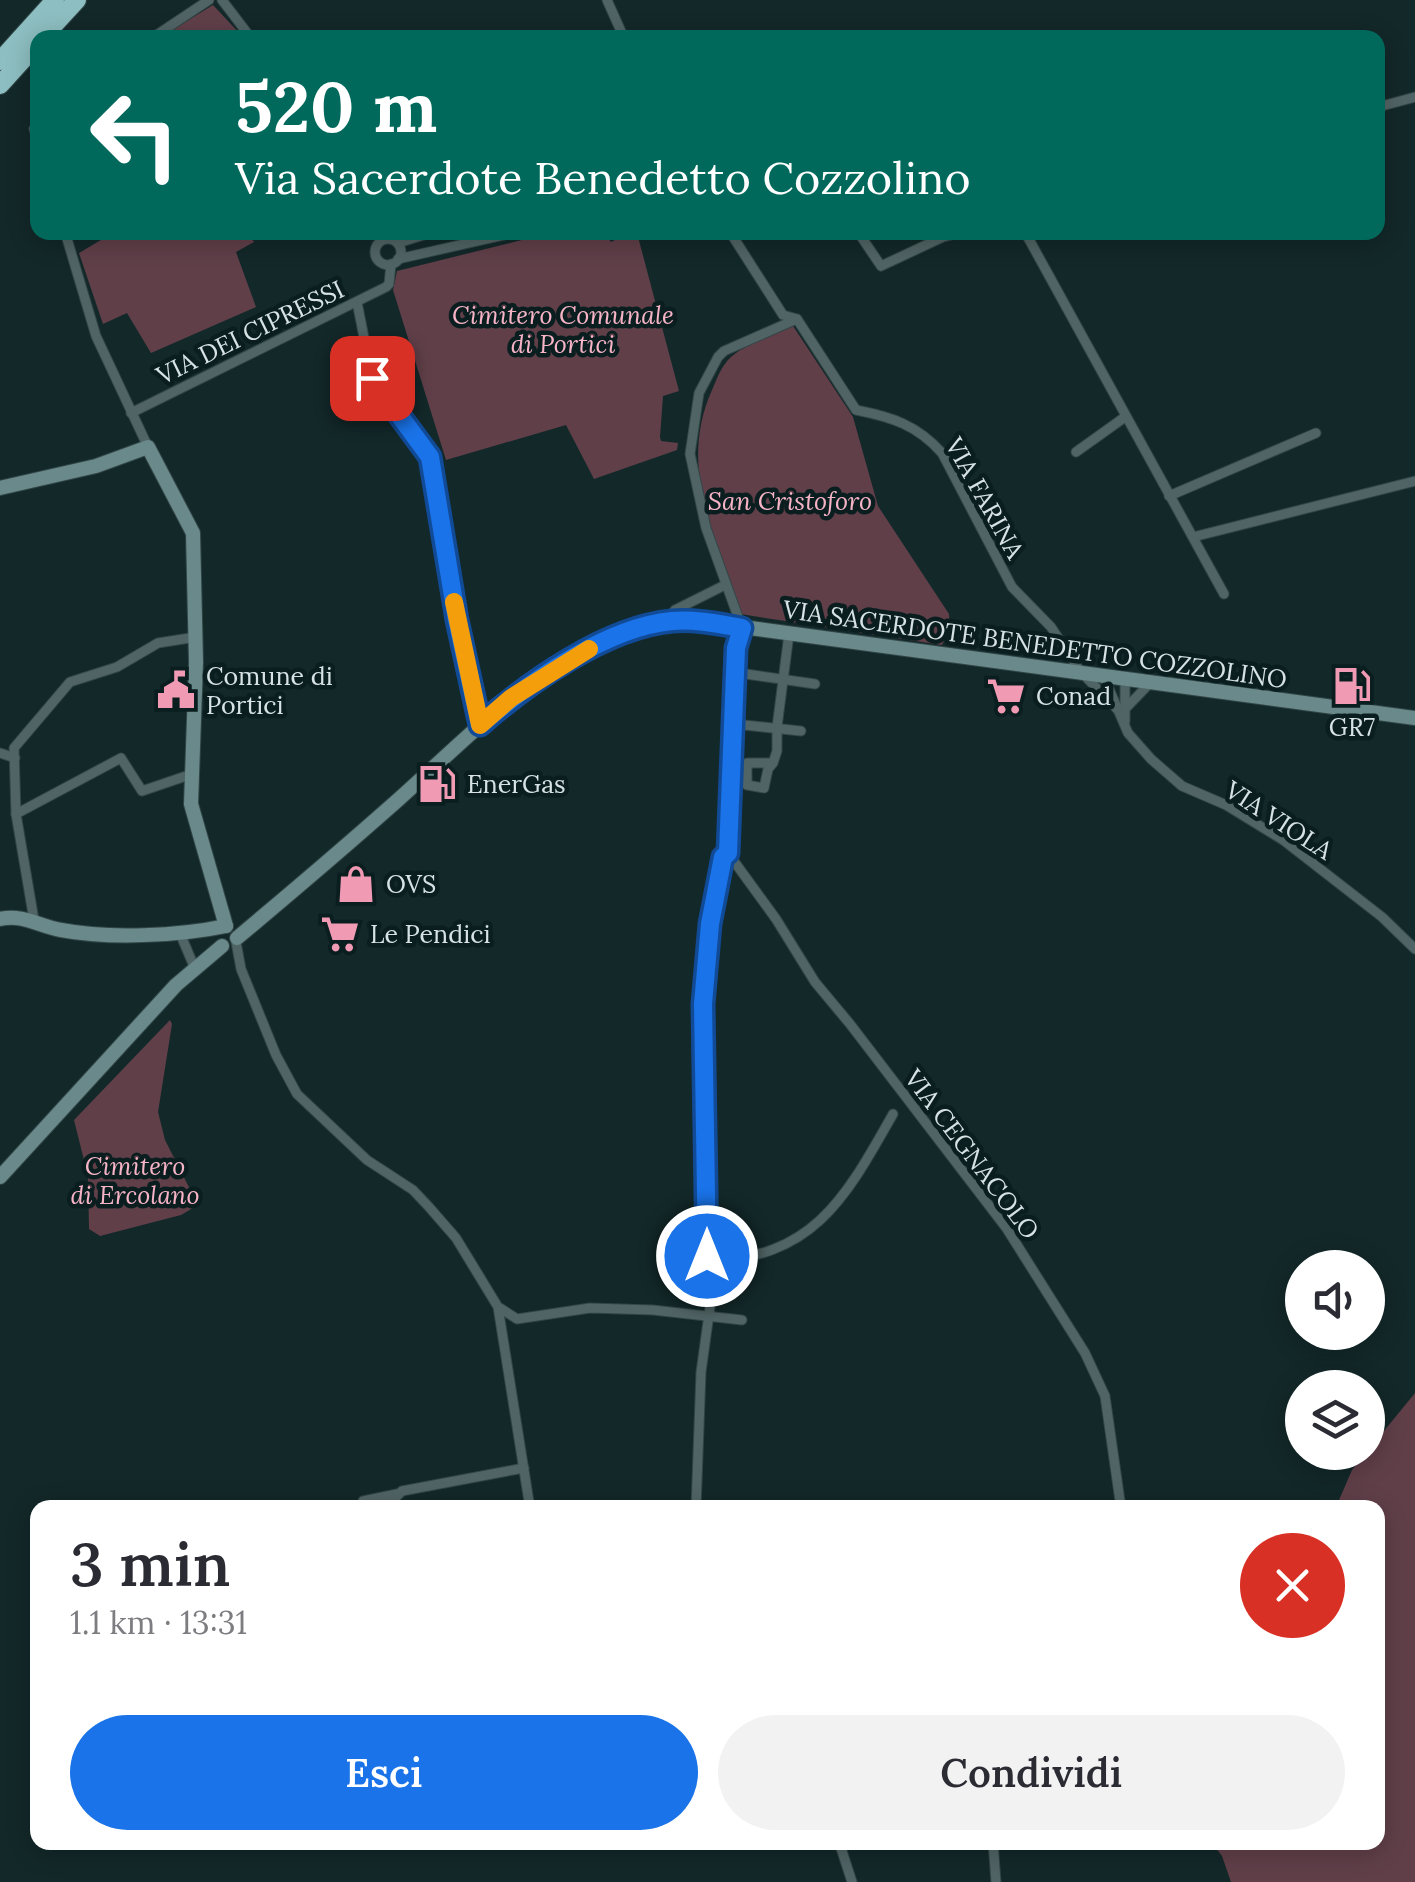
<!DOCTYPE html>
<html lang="it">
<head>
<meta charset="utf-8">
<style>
	body { margin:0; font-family:Lora,serif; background:#f2f2f3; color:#2b2b33; height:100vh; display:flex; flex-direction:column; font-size:38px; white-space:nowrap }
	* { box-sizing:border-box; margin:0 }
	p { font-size:32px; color:#7c7c81 }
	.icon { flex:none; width:55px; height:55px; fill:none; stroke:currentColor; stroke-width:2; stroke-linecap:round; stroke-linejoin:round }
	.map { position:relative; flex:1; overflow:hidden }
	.panel { position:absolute; left:30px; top:1500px; width:1355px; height:350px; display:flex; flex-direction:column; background:#fff; border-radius:20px; box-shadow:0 5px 25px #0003 }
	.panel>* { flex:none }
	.guide { position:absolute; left:30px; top:30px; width:1355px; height:210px; border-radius:20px; box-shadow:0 5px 25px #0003; background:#00695c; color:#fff; overflow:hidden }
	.controls { position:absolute; left:1285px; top:1250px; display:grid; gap:20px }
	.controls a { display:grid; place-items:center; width:100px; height:100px; border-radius:50%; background:#fff; box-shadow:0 5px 25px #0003; font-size:50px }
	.pin { position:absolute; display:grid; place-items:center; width:85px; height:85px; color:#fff; margin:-42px; border-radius:20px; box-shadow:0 5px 15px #0006 }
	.me { position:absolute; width:110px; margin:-55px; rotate:0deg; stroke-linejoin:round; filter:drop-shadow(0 0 8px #0008) }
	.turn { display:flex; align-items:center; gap:35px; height:210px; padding:0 40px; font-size:45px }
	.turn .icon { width:130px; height:130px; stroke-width:2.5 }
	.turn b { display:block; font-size:70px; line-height:85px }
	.round { display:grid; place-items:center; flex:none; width:105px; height:105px; border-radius:52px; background:#f2f2f3 }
	.summary { display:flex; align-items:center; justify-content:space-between; height:170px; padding:0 40px }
	h1 { font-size:60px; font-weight:600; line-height:75px }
	.primary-button { display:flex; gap:20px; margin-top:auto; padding:20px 40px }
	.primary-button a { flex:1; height:115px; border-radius:60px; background:#1a73e8; color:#fff; font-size:40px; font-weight:600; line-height:115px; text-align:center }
	.primary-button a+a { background:#f2f2f3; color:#2b2b33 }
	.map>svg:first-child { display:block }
</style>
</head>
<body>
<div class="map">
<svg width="1415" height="1882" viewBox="0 0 1415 1882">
	<rect width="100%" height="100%" fill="#132829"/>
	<g fill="#603f49">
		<polygon points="213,5 243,37 161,37"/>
		<polygon points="100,233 248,233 254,242 236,252 256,307 151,353 127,313 103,324 79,253 101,240"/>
		<polygon points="550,233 605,233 611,242 628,233 637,233 679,391 663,396 660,437 661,441 678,443 677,450 594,479 566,425 446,460 393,290 397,271"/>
		<path d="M793 326 853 417 878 506 949 614 950 628 942 645 740 614C714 542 678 465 712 390 717 379 721 366 731 357 747 343 774 335 793 326Z"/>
		<polygon points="170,1020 172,1024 158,1112 165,1140 198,1205 181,1215 100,1236 89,1229 88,1176 74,1120"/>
		<polygon points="1415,1393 1415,1882 1231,1882 1222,1856 1212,1843 1378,1842 1378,1508 1336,1507 1352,1470"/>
	</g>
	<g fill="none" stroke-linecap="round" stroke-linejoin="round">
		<g stroke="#324647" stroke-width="11">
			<g id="street">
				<polyline points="222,0 251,38"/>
				<polyline points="607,0 624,38"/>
				<polyline points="152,38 209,0"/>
				<polyline points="1378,107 1415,97"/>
				<polyline points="38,127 34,129 38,140"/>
				<polyline points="65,232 96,336 148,447"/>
				<polyline points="532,232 541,232"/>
				<path d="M730 232 783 315 797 319 856 410C892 417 917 425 942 453L1012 587 1051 627 1080 671 1117 709"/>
				<polyline points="858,232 881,266 943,237 963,232"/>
				<polyline points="1025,232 1224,594"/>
				<circle cx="388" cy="252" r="13"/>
				<polyline points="398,243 433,232"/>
				<polyline points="398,259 517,232"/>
				<polyline points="357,302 372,378 430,457 457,621 480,725"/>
				<polyline points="131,413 386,287 389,284 391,264"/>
				<polyline points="1076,452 1125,417"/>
				<polyline points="1169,496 1316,433"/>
				<polyline points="1193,537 1415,481"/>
				<polyline points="667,621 675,610 725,585"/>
				<polyline points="746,674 815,684"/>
				<polyline points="1103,675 1128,733 1151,759 1182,786 1226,805 1283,840 1382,917 1415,949"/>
				<polyline points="1125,709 1151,682"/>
				<polyline points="1125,722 1125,678"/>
				<polyline points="744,725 801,731"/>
				<polyline points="0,753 15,758"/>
				<polyline points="773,763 768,769 764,788 747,785 747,763 773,763 777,751 777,727 789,634"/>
				<polyline points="16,814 121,758 142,791 192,774"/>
				<polyline points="728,853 776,919 815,982 850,1024 1007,1229 1085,1353 1105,1396 1121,1508"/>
				<polyline points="34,920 16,814 14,748 70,682 117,667 158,643 196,637"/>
				<polyline points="179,931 193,964"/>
				<polyline points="236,942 241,969 276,1055 297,1094 367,1160 413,1190 429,1207 456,1238 498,1307 530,1508"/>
				<path d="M707 1261C814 1259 846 1197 893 1114"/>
				<polyline points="500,1308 517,1319 590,1308 653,1310 742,1320"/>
				<polyline points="363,1501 397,1494"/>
				<polyline points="397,1508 395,1498 402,1491 524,1468"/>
				<polyline points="696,1508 701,1372 710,1307 703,1004 710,924 721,884 723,857 728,853 736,647 742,628 706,528 690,454 699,393 718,357 724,351 797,319"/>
				<polyline points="839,1842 852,1882"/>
				<polyline points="993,1842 996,1882"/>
			</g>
		</g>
		<g stroke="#324647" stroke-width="16">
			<g id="secondary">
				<polyline points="0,488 96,466 148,447 193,533 196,662 191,804 226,926"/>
				<path d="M0 919C24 914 38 926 61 930 108 939 179 936 226 926"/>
				<path d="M237 938C292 892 346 846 399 799 483 724 571 626 691 620L1415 718"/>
				<polyline points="0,1177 176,985 222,946"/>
			</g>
		</g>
		<g stroke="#324647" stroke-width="20">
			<g id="highway">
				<polyline points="42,38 77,0"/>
				<polyline points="0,61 55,0"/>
				<polyline points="0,85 38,43"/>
			</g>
		</g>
		<use href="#street" stroke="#516465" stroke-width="9"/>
		<use href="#secondary" stroke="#6a898a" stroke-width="14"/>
		<use href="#highway" stroke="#8dbec1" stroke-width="18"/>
	</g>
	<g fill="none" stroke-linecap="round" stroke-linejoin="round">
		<g stroke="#114b97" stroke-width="25">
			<path id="route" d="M372 378 430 457 457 620 480 725C528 683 606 627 672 621 695 619 719 624 742 628L736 648 728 853 723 857 710 924 703 1004 707 1256"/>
		</g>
		<use href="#route" stroke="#1a73e8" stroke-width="18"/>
		<polyline stroke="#f59e0b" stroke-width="18" points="454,602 480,725 511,698 589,649"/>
	</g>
	<defs>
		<g id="fuel-bare" transform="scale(3)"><path d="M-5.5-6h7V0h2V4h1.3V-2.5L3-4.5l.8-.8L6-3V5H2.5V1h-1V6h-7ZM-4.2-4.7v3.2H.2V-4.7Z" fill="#f19ab4" stroke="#0a1e1f" stroke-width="2.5" paint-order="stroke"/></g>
		<g id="civic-bare" transform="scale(3)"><path d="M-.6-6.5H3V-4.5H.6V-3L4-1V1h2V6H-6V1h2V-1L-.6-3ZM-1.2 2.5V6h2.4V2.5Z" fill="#f19ab4" stroke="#0a1e1f" stroke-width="2.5" paint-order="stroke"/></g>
		<g id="supermarket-bare" transform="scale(3)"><path d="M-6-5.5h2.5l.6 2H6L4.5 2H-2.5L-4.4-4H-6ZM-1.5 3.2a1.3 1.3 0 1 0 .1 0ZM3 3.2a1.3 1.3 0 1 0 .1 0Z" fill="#f19ab4" stroke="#0a1e1f" stroke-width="2.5" paint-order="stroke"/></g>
		<g id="shop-bare" transform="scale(3)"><path d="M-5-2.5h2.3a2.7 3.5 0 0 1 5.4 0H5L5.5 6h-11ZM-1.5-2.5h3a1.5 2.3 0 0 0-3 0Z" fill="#f19ab4" stroke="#0a1e1f" stroke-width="2.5" paint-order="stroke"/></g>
	</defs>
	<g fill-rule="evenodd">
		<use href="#fuel-bare" x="1352" y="686"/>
		<use href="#civic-bare" x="176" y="690"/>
		<use href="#supermarket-bare" x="1006" y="696"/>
		<use href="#fuel-bare" x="437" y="784"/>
		<use href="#shop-bare" x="356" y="884"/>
		<use href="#supermarket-bare" x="340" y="934"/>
	</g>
	<g text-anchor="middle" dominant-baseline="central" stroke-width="9" stroke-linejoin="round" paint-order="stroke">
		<g font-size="25" font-style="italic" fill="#f7b4c7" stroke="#0a1e1f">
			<text x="563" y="315">Cimitero Comunale<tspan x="563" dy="29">di Portici</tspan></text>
			<text x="790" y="501">San Cristoforo</text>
			<text x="135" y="1166">Cimitero<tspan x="135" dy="29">di Ercolano</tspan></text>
		</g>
		<g font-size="25" fill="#d6e2e3" stroke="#0a1e1f">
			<text transform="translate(250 332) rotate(-26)">VIA DEI CIPRESSI</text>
			<text transform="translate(985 498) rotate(61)">VIA FARINA</text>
			<text transform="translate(1035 644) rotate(8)">VIA SACERDOTE BENEDETTO COZZOLINO</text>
			<text transform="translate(1279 820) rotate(33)">VIA VIOLA</text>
			<text transform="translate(972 1154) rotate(53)">VIA CEGNACOLO</text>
		</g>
		<g font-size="25" fill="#d6e2e3" stroke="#0a1e1f" text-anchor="start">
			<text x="206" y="676">Comune di<tspan x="206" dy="29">Portici</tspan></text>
			<text x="1036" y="696">Conad</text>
			<text x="1352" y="727" text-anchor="middle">GR7</text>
			<text x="467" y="784">EnerGas</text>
			<text x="386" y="884">OVS</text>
			<text x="370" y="934">Le Pendici</text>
		</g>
	</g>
</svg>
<div class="controls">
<a><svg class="icon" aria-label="sound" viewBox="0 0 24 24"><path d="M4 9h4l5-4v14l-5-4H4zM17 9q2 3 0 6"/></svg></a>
<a><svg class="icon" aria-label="layers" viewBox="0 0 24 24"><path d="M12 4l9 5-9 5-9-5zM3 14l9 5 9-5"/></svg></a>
</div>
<div class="pin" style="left:372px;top:378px;background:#d93025"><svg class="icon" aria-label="arrive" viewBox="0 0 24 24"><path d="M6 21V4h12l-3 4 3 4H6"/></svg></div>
<svg class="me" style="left:707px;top:1256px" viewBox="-20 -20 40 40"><circle r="17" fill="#1a73e8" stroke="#fff" stroke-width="3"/><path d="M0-11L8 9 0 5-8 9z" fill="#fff"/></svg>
<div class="guide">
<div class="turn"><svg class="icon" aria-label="left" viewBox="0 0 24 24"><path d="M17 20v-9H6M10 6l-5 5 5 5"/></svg><div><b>520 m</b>Via Sacerdote Benedetto Cozzolino</div></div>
</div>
<section class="panel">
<div class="summary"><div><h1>3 min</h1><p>1.1 km · 13:31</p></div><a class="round" style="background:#d93025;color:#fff"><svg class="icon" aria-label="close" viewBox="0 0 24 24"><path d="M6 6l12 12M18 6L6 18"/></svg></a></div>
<div class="primary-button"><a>Esci</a><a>Condividi</a></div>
</section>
</div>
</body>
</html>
